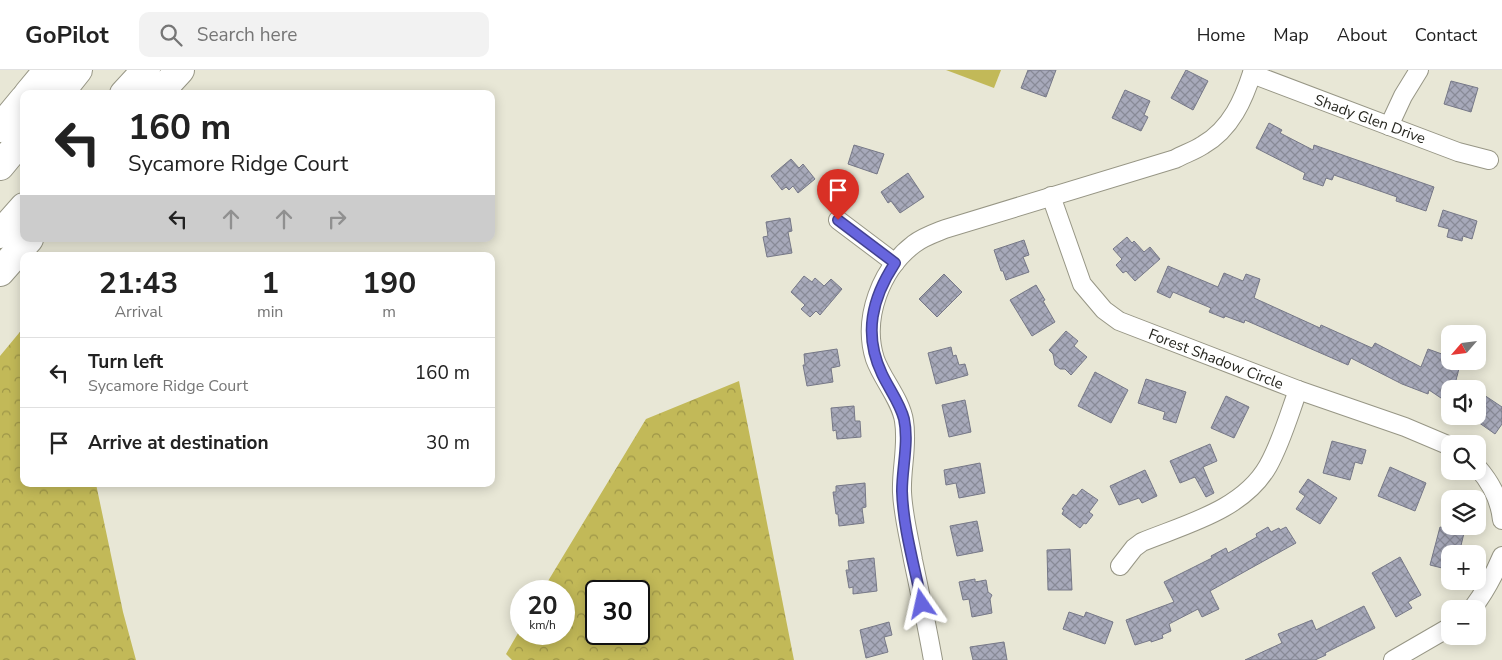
<!DOCTYPE html>
<html lang="en">
<head>
<meta charset="utf-8">
<style>
	body { margin:0; font-family:"Nunito Sans",sans-serif; background:#f2f2f2; color:#222; height:100vh; display:flex; flex-direction:column; font-size:19px; white-space:nowrap }
	* { box-sizing:border-box; margin:0 }
	p { font-size:16px; color:#767676 }
	.icon { flex:none; width:28px; height:28px; fill:none; stroke:currentColor; stroke-width:2; stroke-linecap:round; stroke-linejoin:round }
	.map { position:relative; flex:1; overflow:hidden }
	.drawer { position:absolute; left:20px; top:182px; width:475px; height:235px; display:flex; flex-direction:column; background:#fff; border-radius:10px; box-shadow:0 2px 12px #0003 }
	.drawer>* { flex:none }
	.banner { position:absolute; left:20px; top:20px; width:475px; height:152px; border-radius:10px; box-shadow:0 2px 12px #0003; background:#fff; color:#222; overflow:hidden }
	.needle { width:32px; rotate:242deg }
	.buttons { position:absolute; left:1441px; top:255px; display:grid; gap:10px }
	.buttons a { display:grid; place-items:center; width:45px; height:45px; border-radius:10px; background:#fff; box-shadow:0 2px 12px #0003; font-size:25px }
	.speed { position:absolute; left:510px; top:510px; display:flex; gap:10px; font-size:25px; font-weight:700; text-align:center }
	.speed>* { display:grid; place-content:center; width:65px; height:65px; border-radius:50%; background:#fff; box-shadow:0 2px 12px #0003; line-height:1 }
	.speed small { font-size:12px; font-weight:400 }
	.speed .limit { border:2px solid #111; border-radius:8px; background:#fff; color:#111 }
	.pin { position:absolute; display:grid; place-items:center; width:42px; height:42px; color:#fff; margin:-51px -21px; border-radius:50% 50% 50% 0; rotate:-45deg; box-shadow:0 0 5px #0007 }
	.pin .icon { rotate:45deg }
	.me { position:absolute; width:55px; margin:-28px; rotate:349deg; stroke-linejoin:round; filter:drop-shadow(0 0 4px #0008) }
	.turn { display:flex; align-items:center; gap:18px; height:105px; padding:0 25px; font-size:22px }
	.turn .icon { width:65px; height:65px; stroke-width:2.5 }
	.turn b { display:block; font-size:35px; line-height:42px }
	.lanes { display:flex; align-items:center; height:48px; padding:0 25px; background:#0003; justify-content:center; gap:25px; direction:ltr }
	.lanes .off { opacity:.35 }
	.eta { display:flex; justify-content:space-evenly; align-items:center; height:85px; text-align:center }
	.eta b { font-size:30px; font-weight:700; line-height:35px }
	ul { padding:0; list-style:none }
	li { display:flex; align-items:center; gap:15px; height:70px; padding:0 25px; border-top:1px solid #e0e0e0 }
	li div { flex:1 }
	li b { display:block; font-size:19px }
	li em { font-style:normal }
	header { display:flex; align-items:center; gap:30px; box-sizing:border-box; height:70px; padding:0 25px; background:#fff; border-bottom:1px solid #e0e0e0 }
	header strong { font-size:24px }
	nav { display:flex; gap:28px; margin-inline-start:auto; font-size:18px }
	.search { width:350px; height:45px; background:#f2f2f2; display:flex; align-items:center; gap:12px; box-sizing:border-box; padding:0 18px; border-radius:10px; color:#767676; font-size:19px }
	.map>svg:first-child { display:block }
</style>
</head>
<body>
<header>
<strong>GoPilot</strong>
<div class="search"><svg class="icon" aria-label="search" viewBox="0 0 24 24"><circle cx="10" cy="10" r="6"/><path d="M15 15l6 6"/></svg>Search here</div>
<nav><a>Home</a><a>Map</a><a>About</a><a>Contact</a></nav>
</header>
<div class="map">
<svg width="1502" height="590" viewBox="0 0 1502 590">
	<defs>
		<pattern id="forest-crowns" width="20" height="18" patternUnits="userSpaceOnUse" patternTransform="scale(1.25)"><rect width="20" height="18" fill="#c2b958"/><path d="M2 6a3 3 0 1 1 6 0M12 15a3 3 0 1 1 6 0" fill="none" stroke="#9e9648"/></pattern>
		<pattern id="building-cross-hatch" width="8" height="8" patternUnits="userSpaceOnUse" patternTransform="scale(1.25)"><rect width="8" height="8" fill="#a7a9ba"/><path d="M0 0l8 8M0 8l8-8" fill="none" stroke="#888a97"/></pattern>
	</defs>
	<rect width="100%" height="100%" fill="#e8e7d6"/>
	<polygon fill="#c2b958" points="946,0 1001,0 994,18"/>
	<g fill="url(#forest-crowns)" fill-rule="evenodd">
		<polygon points="24,257 24,414 96,414 123,542 136,590 0,590 0,286"/>
		<path d="M739 311 794 590H512L506 584 521 558V564H564V521H542L646 349ZM596 521H639V564H596Z"/>
	</g>
	<g fill="url(#building-cross-hatch)" stroke="#767887">
		<polygon points="1028,0 1056,0 1046,27 1021,18"/>
		<polygon points="1186,0 1208,11 1193,40 1171,28"/>
		<polygon points="1451,11 1478,18 1471,42 1444,34"/>
		<polygon points="1125,20 1150,31 1144,45 1148,47 1141,61 1112,48"/>
		<polygon points="1269,53 1282,60 1280,63 1313,80 1314,75 1434,117 1426,141 1396,131 1397,127 1334,105 1332,110 1326,108 1323,116 1303,109 1305,103 1256,78"/>
		<polygon points="854,75 884,84 877,104 848,94"/>
		<polygon points="791,89 799,98 803,94 815,109 798,123 793,116 789,120 786,117 782,120 771,106"/>
		<polygon points="908,103 924,127 900,143 891,131 888,133 881,122"/>
		<polygon points="1443,140 1477,151 1472,169 1463,166 1462,171 1447,167 1449,159 1438,156"/>
		<polygon points="790,148 792,161 788,162 792,183 767,187 763,167 768,166 766,152"/>
		<polygon points="1127,167 1132,173 1134,171 1144,182 1150,177 1160,189 1135,211 1126,201 1123,203 1116,195 1122,189 1113,179"/>
		<polygon points="1024,170 1029,185 1023,187 1029,202 1006,210 1003,201 1001,201 994,180"/>
		<polygon points="1168,196 1218,217 1224,203 1243,211 1246,204 1260,209 1254,228 1320,258 1321,255 1372,278 1375,273 1421,297 1428,279 1450,287 1450,291 1461,291 1455,314 1454,313 1452,319 1450,319 1447,332 1429,320 1428,324 1402,314 1351,288 1348,295 1245,250 1244,253 1225,246 1224,248 1209,242 1211,238 1173,222 1170,228 1157,222"/>
		<polygon points="944,204 962,222 937,247 919,229"/>
		<polygon points="804,206 812,212 815,208 824,216 831,209 842,219 820,245 816,241 810,247 801,239 805,235 791,222"/>
		<polygon points="1036,215 1045,230 1043,231 1055,252 1032,266 1010,230"/>
		<polygon points="1066,261 1078,271 1074,276 1087,287 1071,305 1065,299 1060,299 1055,295 1053,284 1049,280"/>
		<polygon points="951,277 953,286 956,285 959,295 965,294 968,305 936,314 928,283"/>
		<polygon points="837,279 840,296 831,298 833,312 807,316 803,295 805,295 804,284"/>
		<polygon points="1095,302 1128,320 1111,353 1078,336"/>
		<polygon points="1146,309 1186,322 1176,353 1163,349 1165,342 1138,333"/>
		<polygon points="1478,321 1502,337 1502,354 1495,364 1478,352"/>
		<polygon points="1226,326 1249,337 1234,368 1211,358"/>
		<polygon points="965,330 971,362 949,367 942,335"/>
		<polygon points="854,336 855,351 860,351 861,367 837,369 836,360 833,361 831,338"/>
		<polygon points="1332,371 1366,380 1362,394 1355,392 1350,410 1323,403"/>
		<polygon points="1210,374 1217,391 1203,397 1214,423 1206,427 1195,407 1180,413 1170,391"/>
		<polygon points="980,393 985,423 959,428 956,413 946,415 944,400"/>
		<polygon points="1390,397 1426,413 1415,441 1378,426"/>
		<polygon points="1145,400 1157,426 1142,433 1139,428 1119,435 1110,416"/>
		<polygon points="1308,409 1337,428 1320,454 1296,439 1305,426 1299,422"/>
		<polygon points="865,413 866,437 862,438 864,453 839,456 838,444 836,444 833,422 836,422 836,416"/>
		<polygon points="1082,419 1098,430 1089,442 1093,445 1086,454 1084,453 1080,458 1062,444 1064,440 1062,439 1073,424 1076,426"/>
		<polygon points="977,451 983,481 957,486 950,456"/>
		<polygon points="1268,457 1271,462 1279,458 1280,460 1286,457 1296,473 1210,521 1219,539 1202,547 1198,539 1169,554 1171,561 1162,565 1163,568 1151,572 1151,570 1135,575 1126,550 1174,532 1164,512 1212,488 1211,486 1226,478 1228,483 1257,467 1256,464"/>
		<polygon points="1440,457 1464,463 1459,484 1450,484 1450,500 1430,495"/>
		<polygon points="1070,479 1072,520 1048,520 1047,480"/>
		<polygon points="1400,487 1421,525 1408,532 1412,538 1396,547 1372,503"/>
		<polygon points="874,488 877,521 853,524 853,517 849,518 846,500 849,500 848,491"/>
		<polygon points="975,509 975,512 986,510 988,522 992,525 990,529 992,543 972,547 969,529 963,530 959,512"/>
		<polygon points="1364,536 1375,558 1325,583 1326,585 1315,590 1245,590 1282,573 1278,564 1312,550 1316,560"/>
		<polygon points="1069,542 1084,547 1086,542 1113,552 1105,574 1063,559"/>
		<polygon points="889,552 892,565 884,567 888,582 866,588 860,560"/>
		<polygon points="1004,572 1007,590 973,590 970,577"/>
	</g>
	<g fill="none" stroke-linecap="round" stroke-linejoin="round">
		<g stroke="#979685" stroke-width="20">
			<g id="street">
				<polyline points="1252,4 1458,82 1489,90"/>
				<polyline points="1389,56 1403,26 1419,0"/>
				<polyline points="1051,126 1082,214 1104,240 1119,251 1298,320 1405,357 1450,376"/>
				<polyline points="838,150 895,193"/>
				<path d="M1478 398C1491 413 1500 430 1502 450"/>
				<path d="M1120 496 1134 478 1142 472C1186 454 1243 440 1268 396 1281 373 1289 345 1298 320"/>
				<path d="M1472 539C1485 522 1494 505 1502 486"/>
				<path d="M933 590C927 556 920 523 913 490 909 467 903 445 902 422 901 399 908 375 904 351 901 330 882 309 875 289 862 248 881 199 914 174 923 167 935 163 945 159L1175 89C1184 84 1194 81 1203 75 1231 59 1244 29 1253 0"/>
				<polyline points="1393,590 1450,557"/>
			</g>
		</g>
		<g stroke="#979685" stroke-width="30">
			<g id="highway">
				<polyline points="28,24 48,0"/>
				<polyline points="59,24 78,0"/>
				<polyline points="124,24 146,0"/>
				<polyline points="158,24 180,0"/>
				<polyline points="0,58 24,29"/>
				<polyline points="0,96 24,67"/>
				<polyline points="0,164 24,137"/>
				<polyline points="0,202 29,169"/>
			</g>
		</g>
		<use href="#street" stroke="#fff" stroke-width="18"/>
		<use href="#highway" stroke="#fff" stroke-width="28"/>
	</g>
	<g fill="none" stroke-linecap="round" stroke-linejoin="round">
		<g stroke="#434290" stroke-width="12">
			<path id="route" d="M838 150 895 193C872 228 863 264 882 304 889 319 900 333 904 349 909 372 902 398 902 421 903 458 915 498 922 534"/>
		</g>
		<use href="#route" stroke="#6765de" stroke-width="9"/>
	</g>
	<g text-anchor="middle" dominant-baseline="central" stroke-width="4.5" stroke-linejoin="round" paint-order="stroke">
		<g font-size="15" fill="#272720" stroke="#fff">
			<text transform="translate(1370 49) rotate(20)">Shady Glen Drive</text>
			<text transform="translate(1216 289) rotate(21)">Forest Shadow Circle</text>
		</g>
	</g>
</svg>
<div class="buttons">
<a><svg class="needle" viewBox="-14 -14 28 28"><path d="M0-13l5 13h-10z" fill="#e53935"/><path d="M0 13l5-13h-10z" fill="#767676"/></svg></a>
<a><svg class="icon" aria-label="sound" viewBox="0 0 24 24"><path d="M4 9h4l5-4v14l-5-4H4zM17 9q2 3 0 6"/></svg></a>
<a><svg class="icon" aria-label="search" viewBox="0 0 24 24"><circle cx="10" cy="10" r="6"/><path d="M15 15l6 6"/></svg></a>
<a><svg class="icon" aria-label="layers" viewBox="0 0 24 24"><path d="M12 4l9 5-9 5-9-5zM3 14l9 5 9-5"/></svg></a>
<a>+</a>
<a>−</a>
</div>
<div class="speed"><div>20<small>km/h</small></div><div class="limit">30</div></div>
<div class="pin" style="left:838px;top:150px;background:#d93025"><svg class="icon" aria-label="arrive" viewBox="0 0 24 24"><path d="M6 21V4h12l-3 4 3 4H6"/></svg></div>
<svg class="me" style="left:922px;top:534px" viewBox="-20 -20 40 40"><path d="M0-17L14 15 0 8-14 15z" fill="#6765de" stroke="#fff" stroke-width="4"/></svg>
<div class="banner">
<div class="turn"><svg class="icon" aria-label="left" viewBox="0 0 24 24"><path d="M17 20v-9H6M10 6l-5 5 5 5"/></svg><div><b>160 m</b>Sycamore Ridge Court</div></div>
<div class="lanes"><svg class="icon" aria-label="left" viewBox="0 0 24 24"><path d="M17 20v-9H6M10 6l-5 5 5 5"/></svg><svg class="icon off" aria-label="ahead" viewBox="0 0 24 24"><path d="M12 20V5M6 11l6-6 6 6"/></svg><svg class="icon off" aria-label="ahead" viewBox="0 0 24 24"><path d="M12 20V5M6 11l6-6 6 6"/></svg><svg class="icon off" aria-label="right" viewBox="0 0 24 24"><path d="M7 20v-9h11M14 6l5 5-5 5"/></svg></div>
</div>
<section class="drawer">
<div class="eta">
<div><b>21:43</b><p>Arrival</p></div>
<div><b>1</b><p>min</p></div>
<div><b>190</b><p>m</p></div>
</div>
<ul>
<li><svg class="icon" aria-label="left" viewBox="0 0 24 24"><path d="M17 20v-9H6M10 6l-5 5 5 5"/></svg><div><b>Turn left</b><p>Sycamore Ridge Court</p></div><em>160 m</em></li>
<li><svg class="icon" aria-label="arrive" viewBox="0 0 24 24"><path d="M6 21V4h12l-3 4 3 4H6"/></svg><div><b>Arrive at destination</b></div><em>30 m</em></li>
</ul>
</section>
</div>
</body>
</html>
